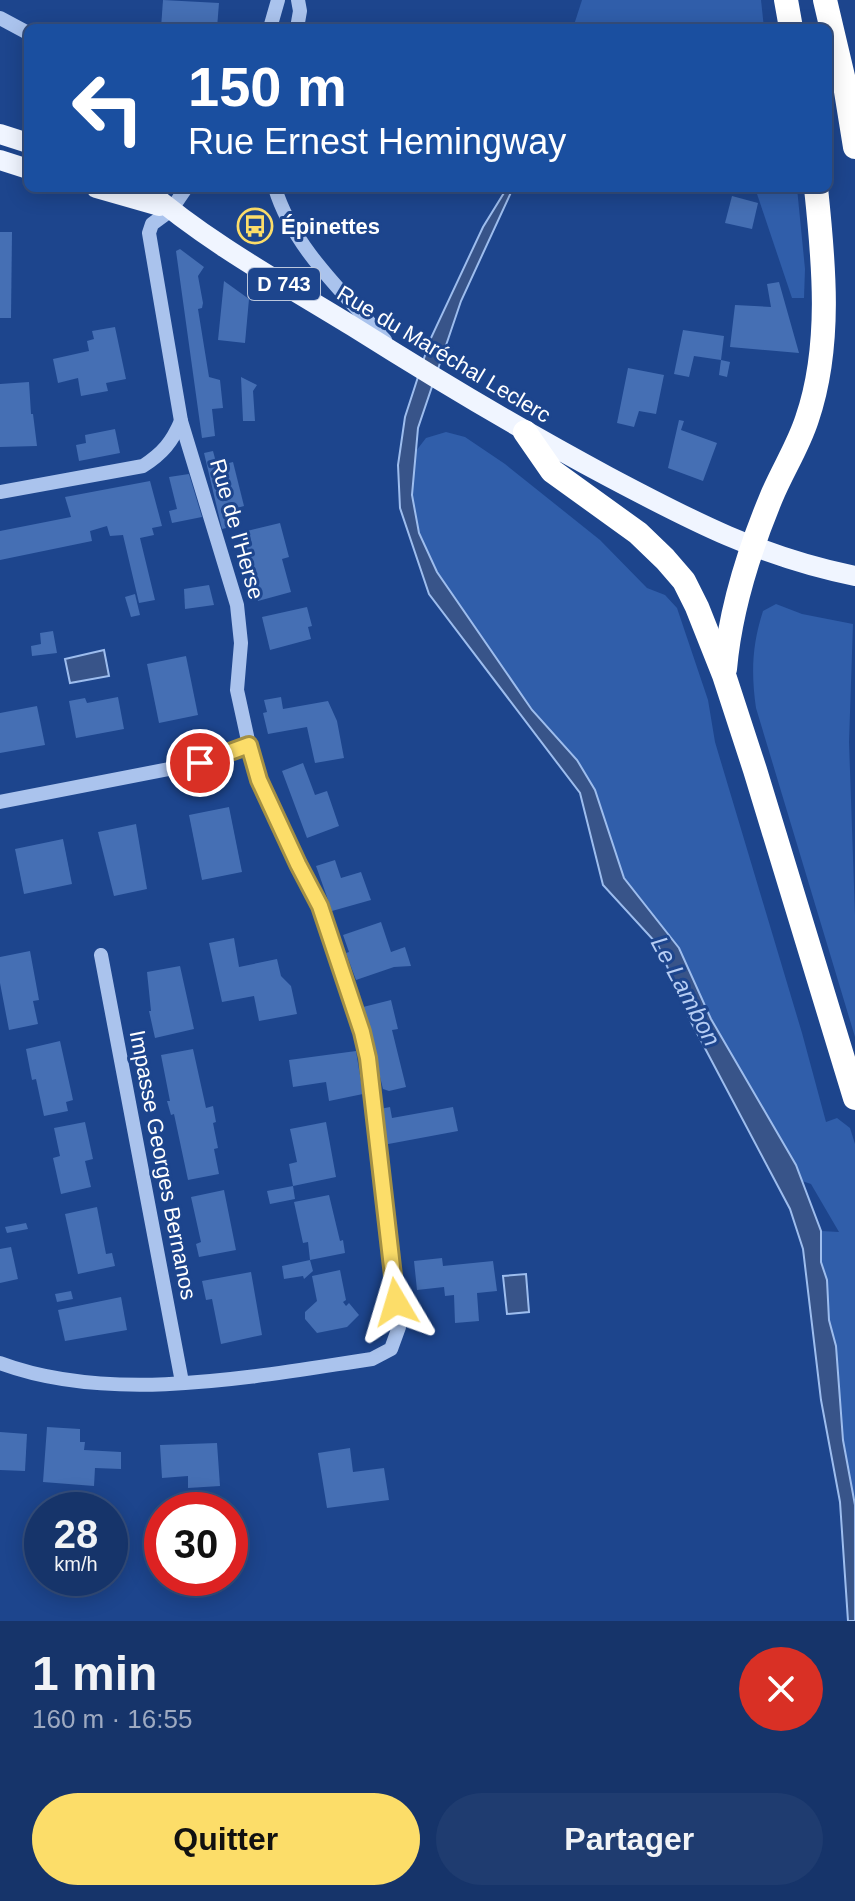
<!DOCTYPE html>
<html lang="fr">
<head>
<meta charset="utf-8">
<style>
	body { margin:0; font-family:Helvetica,sans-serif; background:#1f3c70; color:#f1f3f6; height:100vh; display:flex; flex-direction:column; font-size:30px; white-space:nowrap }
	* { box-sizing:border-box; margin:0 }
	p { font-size:26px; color:#9eaac1 }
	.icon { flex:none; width:44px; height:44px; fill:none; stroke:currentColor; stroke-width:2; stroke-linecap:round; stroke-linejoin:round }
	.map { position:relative; height:1621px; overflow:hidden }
	.panel { display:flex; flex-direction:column; background:#16346a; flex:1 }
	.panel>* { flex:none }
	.hud { position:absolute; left:24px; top:24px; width:808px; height:168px; border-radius:12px; box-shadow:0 4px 20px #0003,0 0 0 2px #354f7e; background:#1a4fa0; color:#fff; overflow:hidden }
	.speed { position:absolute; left:24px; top:1492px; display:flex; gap:16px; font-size:40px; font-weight:700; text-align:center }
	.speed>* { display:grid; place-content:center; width:104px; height:104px; border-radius:50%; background:#16346a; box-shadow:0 4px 20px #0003,0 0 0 2px #354f7e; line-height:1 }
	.speed small { font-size:20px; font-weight:400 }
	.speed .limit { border:12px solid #d22; background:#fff; color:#111 }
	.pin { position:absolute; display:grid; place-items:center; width:68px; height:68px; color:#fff; margin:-34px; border:4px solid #fff; border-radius:50%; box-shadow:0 2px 8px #0007 }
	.me { position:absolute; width:88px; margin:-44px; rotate:353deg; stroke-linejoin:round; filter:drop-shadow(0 0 6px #0008) }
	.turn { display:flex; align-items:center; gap:28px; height:168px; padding:0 32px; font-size:36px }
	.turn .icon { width:104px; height:104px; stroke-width:2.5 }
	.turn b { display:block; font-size:56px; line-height:68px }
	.round { display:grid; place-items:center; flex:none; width:84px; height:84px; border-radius:42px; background:#1f3c70 }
	.head { display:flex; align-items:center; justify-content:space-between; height:136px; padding:0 32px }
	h1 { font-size:48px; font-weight:700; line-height:60px }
	.action { display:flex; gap:16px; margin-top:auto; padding:16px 32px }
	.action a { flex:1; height:92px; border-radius:48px; background:#fcdd69; color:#111; font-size:32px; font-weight:700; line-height:92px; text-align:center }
	.action a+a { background:#1f3c70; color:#f1f3f6 }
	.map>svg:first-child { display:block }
</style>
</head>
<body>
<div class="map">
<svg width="855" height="1621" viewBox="0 0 855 1621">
	<rect width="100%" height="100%" fill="#1d458d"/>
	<g fill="#305eaa">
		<polygon points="582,0 761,0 764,28 573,28"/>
		<polygon points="755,188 797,188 805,269 804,298 792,298"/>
		<polygon points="446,432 465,437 505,464 600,540 647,588 665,595 677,608 708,700 715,742 802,1033 826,1122 837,1118 850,1128 855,1144 855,1505 843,1440 836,1346 829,1320 827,1280 821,1262 821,1231 839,1232 811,1184 802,1181 796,1165 711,1019 679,948 624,878 595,790 577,760 532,710 437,572 419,533 412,495 416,451 426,438"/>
		<path d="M776 604 802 614 853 624 849 742 855 915V1037L756 708C751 673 752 645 763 611Z"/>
	</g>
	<g fill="#385489" stroke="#9dbdee" stroke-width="2">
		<polygon points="507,188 513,188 461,301 418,428 412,495 419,533 437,572 532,710 577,760 595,790 624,878 679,948 711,1019 796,1165 821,1231 821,1262 827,1280 829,1320 836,1346 843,1440 855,1505 855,1621 848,1621 840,1502 821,1400 803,1249 790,1209 689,1018 658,945 603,885 580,793 429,594 400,508 398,465 405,417 430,340 483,227"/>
		<polygon points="104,650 109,676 70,683 65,659"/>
		<polygon points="526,1274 529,1312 507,1314 503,1276"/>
	</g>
	<g fill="#456fb4">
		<polygon points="163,0 219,3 217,28 161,28"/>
		<polygon points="732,196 758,203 752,229 725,223"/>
		<polygon points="0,232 12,232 11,318 0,318"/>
		<polygon points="180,249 204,267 198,276 203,303 202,308 198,309 209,377 220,380 223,408 212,409 215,436 202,438 176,251"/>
		<polygon points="224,281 249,299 245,343 218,340"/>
		<polygon points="779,282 799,353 730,347 735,305 771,307 767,284"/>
		<polygon points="115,327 126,379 106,383 108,391 81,396 78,378 58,383 53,359 89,351 87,341 94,339 92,331"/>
		<polygon points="683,330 724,336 721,360 694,356 689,377 674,374"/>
		<polygon points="721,360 730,362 727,377 719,375"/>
		<polygon points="628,368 664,375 656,414 639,411 634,427 617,423"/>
		<polygon points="241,377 257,385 253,391 255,421 243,421"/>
		<polygon points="29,382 31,414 33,414 37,446 0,447 0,384"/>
		<polygon points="679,420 684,421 681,430 717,443 703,481 668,468"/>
		<polygon points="115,429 120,453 79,461 76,445 86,443 85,435"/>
		<polygon points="213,451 217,466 233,462 244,506 230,510 235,526 222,529 204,453"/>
		<polygon points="189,474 202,517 172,523 169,511 177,509 169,477"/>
		<polygon points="150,481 162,526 152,528 154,535 140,538 155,600 139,603 123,535 110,536 107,526 90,531 92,541 0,560 0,531 71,517 65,497"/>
		<polygon points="280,523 289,557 282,559 291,592 258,601 239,533"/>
		<polygon points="209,585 214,605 185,609 184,589"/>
		<polygon points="135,594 140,615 131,617 125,597"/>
		<polygon points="307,607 312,626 308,627 311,639 270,650 262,617"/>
		<polygon points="53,631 57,653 32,656 31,646 41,644 40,633"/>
		<polygon points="186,656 198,715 159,723 147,664"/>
		<polygon points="118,697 124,729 76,738 69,701 85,698 87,703"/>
		<polygon points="281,697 283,709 328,701 337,721 344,758 315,763 307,727 268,734 263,713 267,712 264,700"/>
		<polygon points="37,706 45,745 0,753 0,713"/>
		<polygon points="303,763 315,795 327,791 339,826 307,838 282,771"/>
		<polygon points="229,807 242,872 202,880 189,815"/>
		<polygon points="136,824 147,889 114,896 98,832"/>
		<polygon points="63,839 72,884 24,894 15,849"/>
		<polygon points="335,860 341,878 361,872 371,900 332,911 316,866"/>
		<polygon points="381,922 391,952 405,947 411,966 394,967 356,980 346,953 349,952 343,935"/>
		<polygon points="234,938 239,967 277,959 281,976 291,986 297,1014 259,1021 254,996 222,1002 209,943"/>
		<polygon points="30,951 39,1000 33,1001 38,1024 9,1030 0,983 0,957"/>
		<polygon points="180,966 194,1029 155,1038 149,1011 151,1011 147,972"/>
		<polygon points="391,1000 398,1029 392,1030 406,1087 389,1091 383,1089 363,1007"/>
		<polygon points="60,1041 73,1100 66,1102 68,1111 44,1116 36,1079 32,1080 26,1049"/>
		<polygon points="193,1049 206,1108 213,1106 216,1122 213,1123 218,1148 214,1149 219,1174 188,1180 174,1114 171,1115 167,1101 170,1101 161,1055"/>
		<polygon points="356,1051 363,1094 329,1101 326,1082 293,1087 289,1060"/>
		<polygon points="390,1107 392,1118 453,1107 458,1131 383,1145 380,1109"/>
		<polygon points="85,1122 93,1159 85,1161 91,1187 61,1194 53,1158 60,1156 54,1128"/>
		<polygon points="326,1122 336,1177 293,1186 289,1164 297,1162 290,1129"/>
		<polygon points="293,1186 295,1199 270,1204 267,1191"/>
		<polygon points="224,1190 236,1250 199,1257 196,1244 201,1242 191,1197"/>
		<polygon points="329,1195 340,1241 343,1240 345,1253 310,1260 308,1242 303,1243 294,1202"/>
		<polygon points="97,1207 106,1254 112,1253 115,1266 78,1274 65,1214"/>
		<polygon points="26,1223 28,1229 7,1233 5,1227"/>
		<polygon points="11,1247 18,1279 0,1283 0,1249"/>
		<polygon points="442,1258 443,1266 493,1261 497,1291 477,1293 479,1321 455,1323 454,1295 445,1296 444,1287 417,1290 414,1261"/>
		<polygon points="310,1260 313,1271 304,1279 303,1276 284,1279 282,1266"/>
		<polygon points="340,1270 346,1300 343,1302 346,1306 349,1303 359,1315 347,1327 317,1333 305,1319 305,1312 317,1301 312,1276"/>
		<polygon points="251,1272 262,1335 221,1344 212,1299 206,1300 202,1281"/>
		<polygon points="71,1291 73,1299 57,1302 55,1294"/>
		<polygon points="121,1297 127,1330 65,1341 58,1310"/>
		<polygon points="47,1427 80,1429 80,1442 85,1442 84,1450 121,1452 121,1469 95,1468 94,1486 43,1482"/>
		<polygon points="0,1432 27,1434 25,1471 0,1470"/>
		<polygon points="217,1443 220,1486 188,1488 188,1476 162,1478 160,1445"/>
		<polygon points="350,1448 353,1472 384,1468 389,1500 327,1508 318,1453"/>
	</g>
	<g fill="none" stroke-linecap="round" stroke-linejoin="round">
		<g stroke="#aac3ed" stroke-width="14">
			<polyline points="0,18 28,33"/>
			<polyline points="270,28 278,0"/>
			<polyline points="297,28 300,11 298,0"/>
			<path d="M275 188C293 248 345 294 385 340"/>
			<path d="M0 492 143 466C163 453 172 442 181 421"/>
			<polyline points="0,802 200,763 249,745"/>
			<polyline points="101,955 182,1382"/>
			<path d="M0 1363C112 1405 257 1376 372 1359L391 1349 399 1327 368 1058 353 1002 320 906 298 864 259 780 249 745 237 690 241 643 237 605 181 421 149 233 152 224 171 210 186 188"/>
		</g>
		<g stroke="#f0f5ff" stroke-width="20">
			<polyline points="0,134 28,143"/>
			<polyline points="0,160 28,169"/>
			<polyline points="96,188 159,206"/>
			<path d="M145 188C207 242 282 283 352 326 436 379 521 430 609 477 692 521 761 557 855 576"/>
		</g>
		<g stroke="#fff" stroke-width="24">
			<polyline points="786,0 791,28"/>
			<polyline points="825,0 845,85 855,147"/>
			<polyline points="525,432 552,471 638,533 665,559 684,581 697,607 724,675 755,770 855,1098"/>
			<path d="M725 669C730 612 749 551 771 498 782 471 798 447 807 419 832 346 824 263 816 188"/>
		</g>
	</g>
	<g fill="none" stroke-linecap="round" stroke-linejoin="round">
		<g stroke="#a49044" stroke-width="20">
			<polyline id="route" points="200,763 249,745 259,780 298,864 320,906 362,1032 368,1058 396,1302"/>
		</g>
		<use href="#route" stroke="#fcdd69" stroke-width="14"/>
	</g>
	<defs>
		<g id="bus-ring" transform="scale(1.8)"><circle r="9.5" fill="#1d458d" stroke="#fcdd69" stroke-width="1.5"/><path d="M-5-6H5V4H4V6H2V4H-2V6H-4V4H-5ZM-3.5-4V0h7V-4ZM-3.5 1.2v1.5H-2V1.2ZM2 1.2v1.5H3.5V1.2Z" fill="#fcdd69"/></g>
	</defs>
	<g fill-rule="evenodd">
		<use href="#bus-ring" x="255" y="226"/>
	</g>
	<g text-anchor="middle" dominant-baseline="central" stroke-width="6" stroke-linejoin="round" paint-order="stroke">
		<rect fill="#1d458d" stroke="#bbc7dd" stroke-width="2" x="248" y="268" width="72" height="32" rx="6"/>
		<g font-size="20" font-weight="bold" fill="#fff">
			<text x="284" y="284">D 743</text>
		</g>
		<g font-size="22" font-weight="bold" fill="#fff" stroke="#1d458d" text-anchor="start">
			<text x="281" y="226">Épinettes</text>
		</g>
		<g font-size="22" fill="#fff" stroke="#1d458d">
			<text transform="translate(444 354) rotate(31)">Rue du Maréchal Leclerc</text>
			<text transform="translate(237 529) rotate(74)">Rue de l'Herse</text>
			<text transform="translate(163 1165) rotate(79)">Impasse Georges Bernanos</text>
		</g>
		<g font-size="24" font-style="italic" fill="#b6cdf4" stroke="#1d458d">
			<text transform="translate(686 991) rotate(62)">Le Lambon</text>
		</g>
	</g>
</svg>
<div class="speed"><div>28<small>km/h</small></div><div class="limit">30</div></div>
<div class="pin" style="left:200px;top:763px;background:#d93025"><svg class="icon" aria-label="arrive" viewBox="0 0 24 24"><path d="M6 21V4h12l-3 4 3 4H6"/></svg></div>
<svg class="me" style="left:396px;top:1302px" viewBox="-20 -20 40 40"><path d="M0-17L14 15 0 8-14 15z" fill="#fcdd69" stroke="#fff" stroke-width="4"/></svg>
<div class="hud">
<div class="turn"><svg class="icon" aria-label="left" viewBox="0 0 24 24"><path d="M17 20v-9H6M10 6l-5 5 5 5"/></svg><div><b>150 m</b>Rue Ernest Hemingway</div></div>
</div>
</div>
<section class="panel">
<div class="head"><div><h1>1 min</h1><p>160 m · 16:55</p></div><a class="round" style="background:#d93025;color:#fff"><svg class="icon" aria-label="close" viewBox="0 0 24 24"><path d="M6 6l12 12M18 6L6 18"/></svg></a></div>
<div class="action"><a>Quitter</a><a>Partager</a></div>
</section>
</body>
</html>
